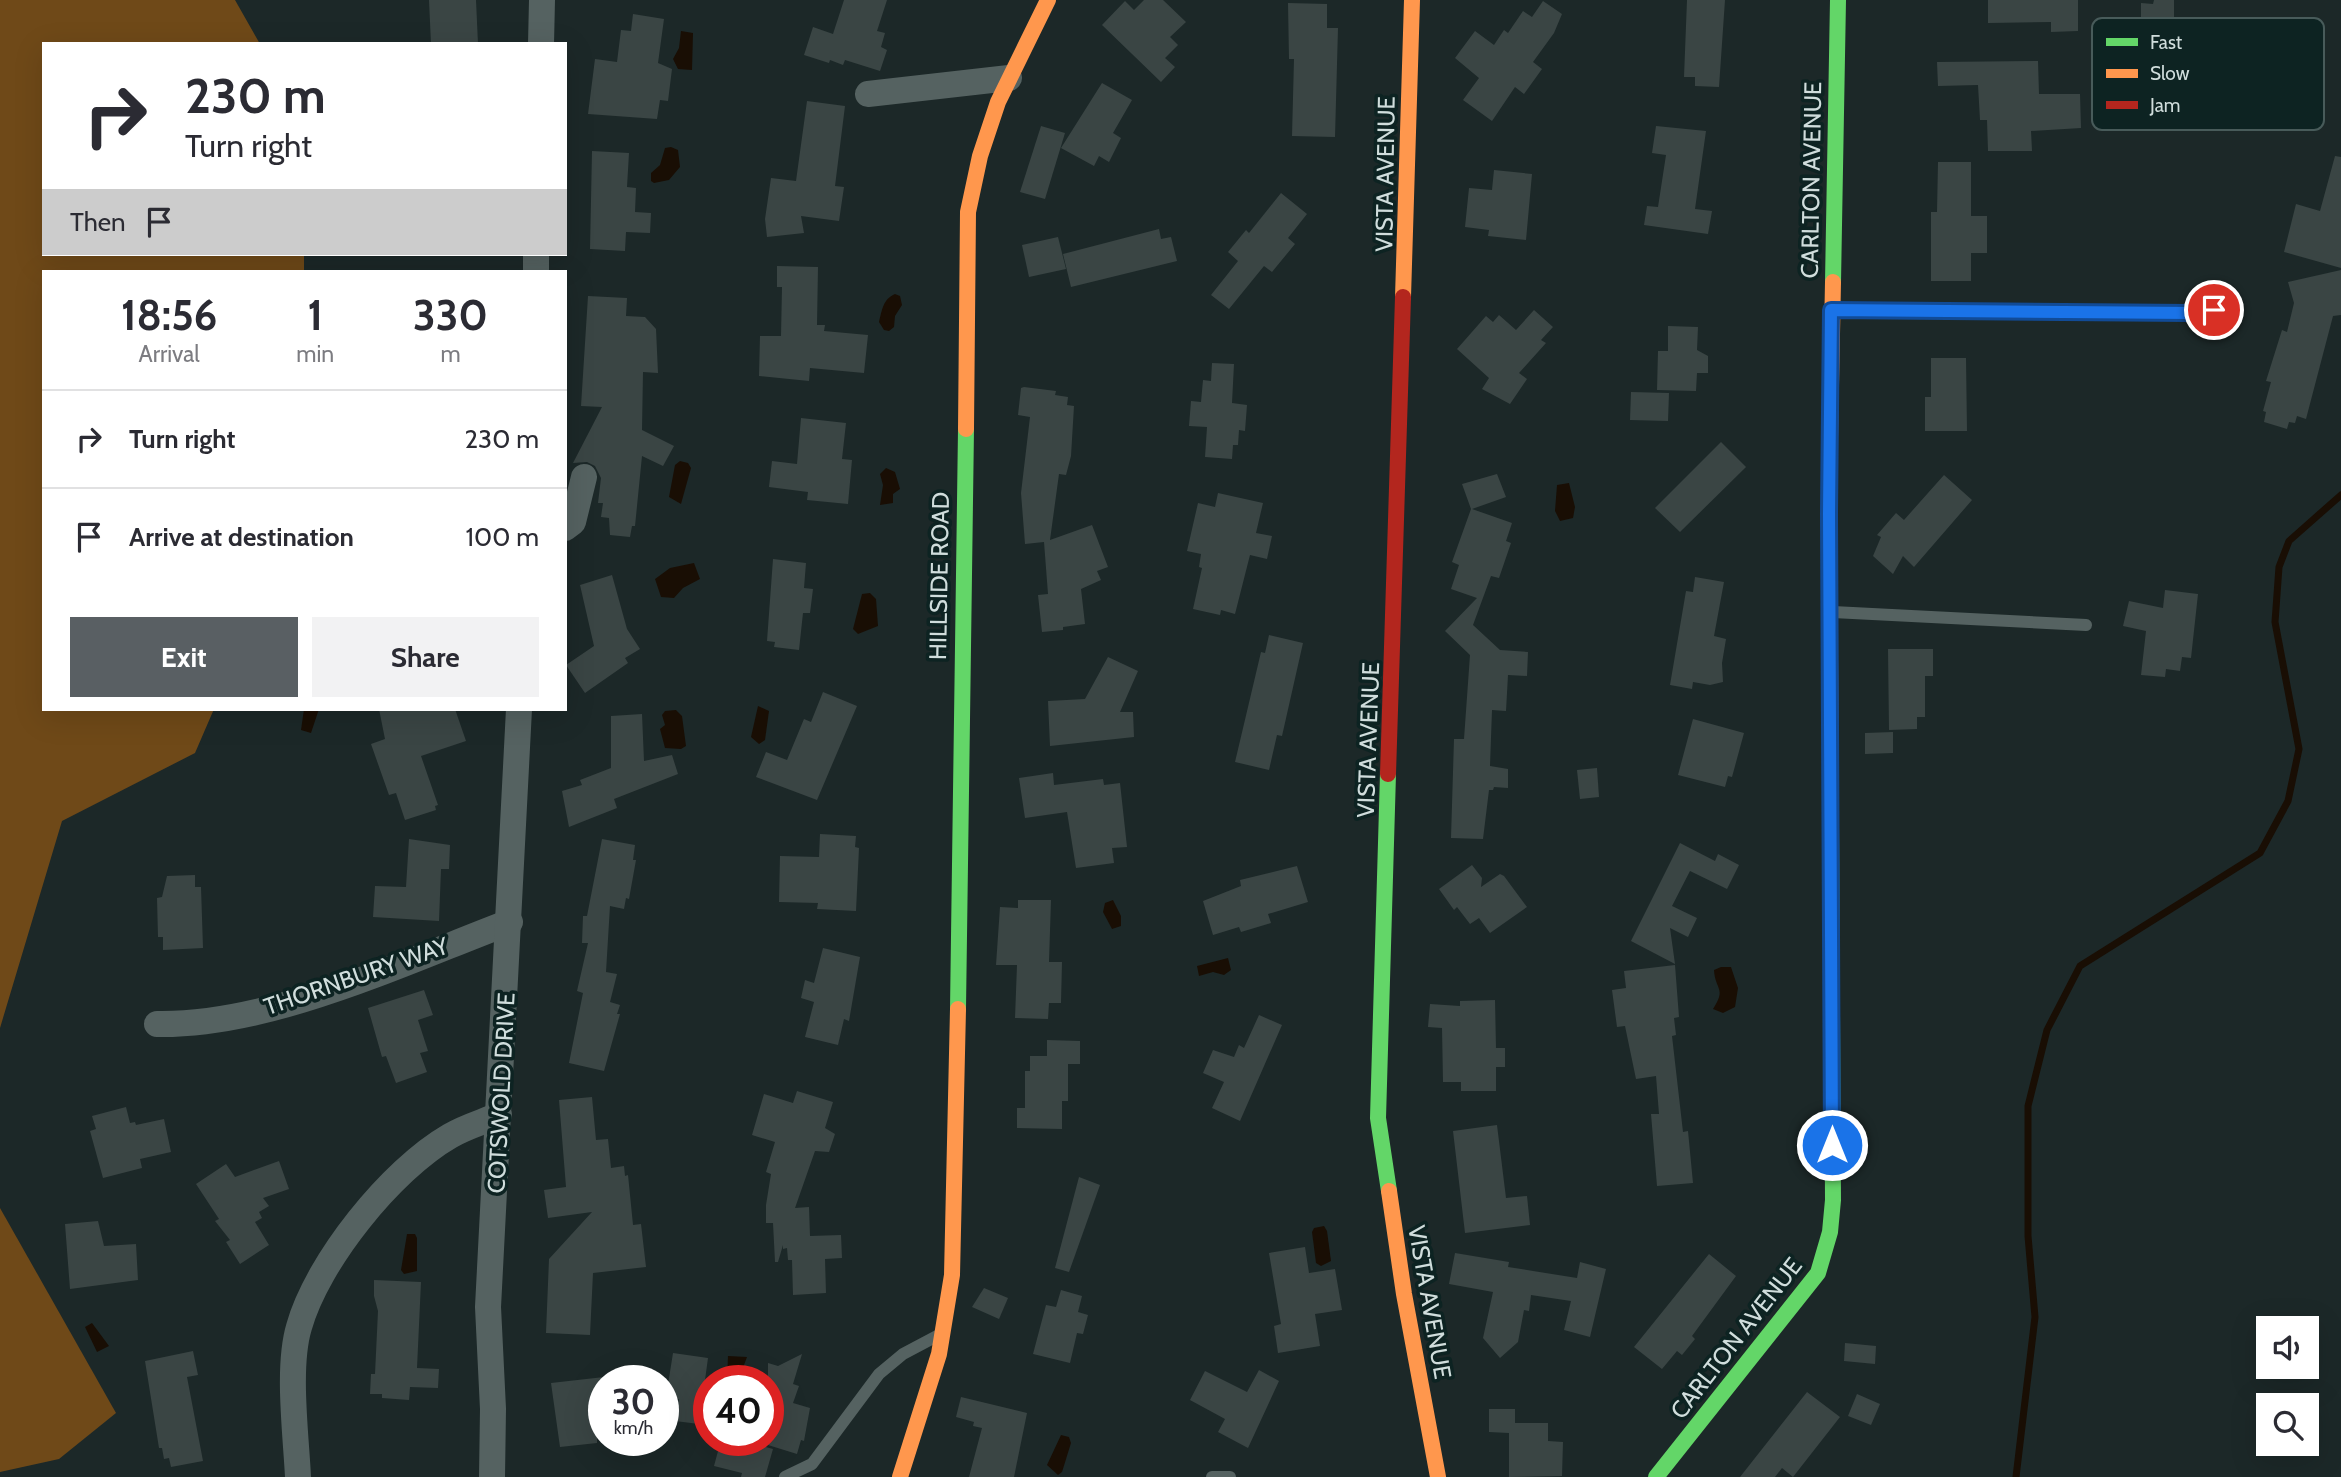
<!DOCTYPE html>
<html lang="en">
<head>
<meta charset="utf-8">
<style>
	body { margin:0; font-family:Cabin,sans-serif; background:#f2f2f3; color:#2b2b33; height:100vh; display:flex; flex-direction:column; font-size:26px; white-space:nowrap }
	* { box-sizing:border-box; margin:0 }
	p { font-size:23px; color:#7c7c81 }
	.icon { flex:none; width:38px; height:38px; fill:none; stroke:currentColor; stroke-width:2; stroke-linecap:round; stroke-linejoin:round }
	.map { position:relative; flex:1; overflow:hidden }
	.panel { position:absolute; left:42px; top:270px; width:525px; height:441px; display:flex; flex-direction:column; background:#fff; border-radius:0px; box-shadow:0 7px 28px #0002 }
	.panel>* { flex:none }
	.hud { position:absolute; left:42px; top:42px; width:525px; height:214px; border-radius:0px; box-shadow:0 7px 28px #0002; background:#fff; color:#2b2b33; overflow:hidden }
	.fabs { position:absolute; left:2256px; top:1316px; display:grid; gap:14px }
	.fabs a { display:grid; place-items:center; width:63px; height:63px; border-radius:0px; background:#fff; box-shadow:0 7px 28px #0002; font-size:35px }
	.speed { position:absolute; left:588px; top:1365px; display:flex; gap:14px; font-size:35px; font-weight:700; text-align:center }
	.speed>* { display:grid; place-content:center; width:91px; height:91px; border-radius:50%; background:#fff; box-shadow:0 7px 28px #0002; line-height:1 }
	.speed small { font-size:18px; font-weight:400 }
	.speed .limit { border:10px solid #d22; background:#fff; color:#111 }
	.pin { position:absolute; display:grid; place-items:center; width:60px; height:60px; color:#fff; margin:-30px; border:4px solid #fff; border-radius:50%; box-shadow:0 2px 7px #0007 }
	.me { position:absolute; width:77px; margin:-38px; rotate:0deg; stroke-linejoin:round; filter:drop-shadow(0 0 5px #0008) }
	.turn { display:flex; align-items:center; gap:24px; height:147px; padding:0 28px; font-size:32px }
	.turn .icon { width:91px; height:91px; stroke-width:2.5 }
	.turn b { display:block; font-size:49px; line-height:60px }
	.then { display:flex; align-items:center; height:66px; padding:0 28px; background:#0003; gap:14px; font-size:26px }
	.eta { display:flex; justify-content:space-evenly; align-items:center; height:119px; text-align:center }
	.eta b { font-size:42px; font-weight:700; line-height:49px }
	.primary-button { display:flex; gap:14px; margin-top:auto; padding:14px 28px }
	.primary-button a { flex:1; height:80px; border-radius:0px; background:#595f63; color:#fff; font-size:28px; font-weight:700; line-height:80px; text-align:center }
	.primary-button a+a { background:#f2f2f3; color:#2b2b33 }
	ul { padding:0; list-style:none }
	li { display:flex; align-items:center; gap:21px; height:98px; padding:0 28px; border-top:2px solid #e1e1e2 }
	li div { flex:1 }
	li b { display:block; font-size:26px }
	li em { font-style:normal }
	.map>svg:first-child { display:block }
</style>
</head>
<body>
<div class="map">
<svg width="2341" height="1477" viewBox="0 0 2341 1477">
	<rect width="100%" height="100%" fill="#1c2828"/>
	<g fill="#6f4918">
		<polygon points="0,0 235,0 260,44 44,44 44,254 304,254 304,271 44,271 44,709 214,709 195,753 62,821 0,1028"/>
		<polygon points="0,1208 116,1413 59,1459 0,1472"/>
	</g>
	<g fill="#190e04">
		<polygon points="681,31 693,33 692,70 678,69 673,59 679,48"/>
		<polygon points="671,147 678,150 680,167 669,180 654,183 651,181 651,173 660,165 665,148"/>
		<path d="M895 294 900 296 902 305 895 316 894 327 889 331 884 330 879 322C882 310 883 299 895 294Z"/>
		<polygon points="680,461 688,463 691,468 681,504 669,497 675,465"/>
		<polygon points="886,468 895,472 900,489 893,494 893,503 880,505 883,485 880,474"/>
		<polygon points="1569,483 1575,507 1573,518 1560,521 1555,511 1557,485"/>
		<polygon points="694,563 700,579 683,588 674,598 661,597 655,579 670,568"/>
		<polygon points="870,593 876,599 878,626 858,634 853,629 862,594"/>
		<polygon points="758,706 769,711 765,740 759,744 751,737"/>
		<polygon points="304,709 319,709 311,733 301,730"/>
		<polygon points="676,710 682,716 686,746 681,749 665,748 660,729 665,725 662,715 665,711"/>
		<polygon points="1113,900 1121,916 1121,926 1112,929 1103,912 1105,903"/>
		<polygon points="1228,958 1231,970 1224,975 1213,972 1199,976 1197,966"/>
		<path d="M1721 967H1731L1738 988 1735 1007 1723 1013 1713 1009C1727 988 1715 990 1714 970Z"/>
		<polygon points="1324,1226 1327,1231 1331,1261 1321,1266 1316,1263 1312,1232 1314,1228"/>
		<polygon points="407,1234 415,1234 417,1238 417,1271 404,1274 401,1270"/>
		<polygon points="92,1323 109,1346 97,1352 85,1327"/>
		<polygon points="728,1356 747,1357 738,1381 727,1381"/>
		<polygon points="1061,1435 1069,1437 1071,1443 1062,1472 1058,1475 1047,1465"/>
	</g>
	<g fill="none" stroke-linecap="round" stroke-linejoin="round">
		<polyline stroke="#190e04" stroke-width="7" points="2016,1477 2035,1317 2028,1236 2028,1106 2047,1030 2080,966 2260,853 2288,801 2299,749 2275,622 2279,567 2289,541 2341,495"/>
	</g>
	<g fill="#3a4544">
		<polygon points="429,0 476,0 478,44 431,44"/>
		<polygon points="844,0 887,0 877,31 885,33 881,47 887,50 880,71 845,60 843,65 830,60 829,63 804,55 813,27 833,34"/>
		<polygon points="1144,0 1163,0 1186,22 1170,37 1178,45 1165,58 1175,67 1161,82 1102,25 1125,1 1134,10"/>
		<polygon points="1687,0 1725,0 1719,87 1695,86 1695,77 1684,77"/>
		<polygon points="1988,0 2078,0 2078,31 2051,32 2051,22 1988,23"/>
		<polygon points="2154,0 2174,0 2174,27 2141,26 2141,3 2153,4"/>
		<polygon points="1543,1 1562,14 1554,33 1533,62 1542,69 1524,94 1515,87 1492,121 1463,100 1479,78 1455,58 1475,31 1494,45 1504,30 1508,33 1523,11 1532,17"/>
		<polygon points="1288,3 1327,4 1327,28 1338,28 1335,137 1292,136 1294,59 1289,59"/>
		<polygon points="633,14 664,19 658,63 672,69 668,101 660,100 657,119 588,114 595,59 617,62 621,30 631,31"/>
		<polygon points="2038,61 2039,94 2080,94 2081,128 2031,131 2032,151 1988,151 1987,120 1980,120 1978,85 1938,86 1937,62"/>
		<polygon points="1102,83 1132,100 1113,133 1121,138 1109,162 1099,156 1094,166 1061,148"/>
		<polygon points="807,101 845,106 835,186 844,187 839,221 801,216 804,233 767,237 765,219 771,178 796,181"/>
		<polygon points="1041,126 1065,133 1045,199 1020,192"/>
		<polygon points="1656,126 1706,131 1695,209 1712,211 1708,234 1644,225 1647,206 1658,207 1666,155 1652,153"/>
		<polygon points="592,151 629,153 627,187 636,188 635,212 651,213 650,233 626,232 625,251 590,249"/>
		<polygon points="2335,156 2341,157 2341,268 2284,252 2296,204 2320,211"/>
		<polygon points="1938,162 1971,162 1971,216 1987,216 1987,253 1971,253 1971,281 1931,281 1931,212 1937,212"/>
		<polygon points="1494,170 1532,174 1526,240 1488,236 1489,230 1465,227 1469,188 1492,190"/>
		<polygon points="1281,193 1307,214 1288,238 1295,244 1272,272 1264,266 1229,309 1211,295 1238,261 1228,252 1246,230 1249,233"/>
		<polygon points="1159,229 1161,239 1171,237 1177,261 1071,287 1063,254"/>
		<polygon points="1058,237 1066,269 1029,277 1022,245"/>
		<polygon points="777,266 818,267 817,325 825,325 824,331 868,335 864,373 810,368 809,381 759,376 760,336 781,336 782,287 777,287"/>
		<polygon points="2341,270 2341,315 2333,316 2306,419 2297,416 2295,423 2289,422 2287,429 2264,422 2266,412 2263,411 2271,382 2266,381 2282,330 2287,332 2294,303 2288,282"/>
		<polygon points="588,296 627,298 626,316 645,317 656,329 658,373 643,372 642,430 674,446 663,466 642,456 635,526 632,526 630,537 610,535 609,518 601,517 603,503 598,503 601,478 595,466 587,462 573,463 602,407 581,406"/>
		<polygon points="1534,310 1553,327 1541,340 1546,343 1519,373 1527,379 1510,404 1482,389 1489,378 1457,349 1486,316 1493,322 1499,315 1516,330"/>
		<polygon points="1668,326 1698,327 1697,350 1708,356 1708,373 1697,373 1696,391 1657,390 1658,351 1668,351"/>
		<polygon points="1931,358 1966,358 1967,431 1925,431 1925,397 1931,397"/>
		<polygon points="1212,363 1234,364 1232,403 1247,405 1245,431 1239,430 1238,445 1233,445 1232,459 1205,457 1207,427 1189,426 1191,401 1201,402 1203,380 1211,381"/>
		<polygon points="1024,387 1056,391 1055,395 1068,397 1067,405 1074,406 1071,456 1066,475 1059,474 1050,540 1092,525 1108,567 1097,571 1101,580 1081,589 1085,624 1063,627 1063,630 1042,632 1038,595 1048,594 1044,542 1025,544 1021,493 1030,417 1018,415 1021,388"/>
		<polygon points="1631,392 1669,393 1668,421 1630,420"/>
		<polygon points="801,418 846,423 842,459 852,460 848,504 807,500 808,492 769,487 772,461 797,464"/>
		<polygon points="1721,442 1746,467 1680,532 1655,508"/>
		<polygon points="1497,474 1506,497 1472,509 1512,523 1506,541 1511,543 1499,578 1491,576 1473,625 1500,650 1528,652 1527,676 1508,675 1506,711 1492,710 1490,766 1508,769 1508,788 1494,787 1493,790 1489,790 1483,839 1451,838 1454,739 1464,739 1470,655 1445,631 1477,598 1451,589 1459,565 1452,562 1471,509 1462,484"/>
		<polygon points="1944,475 1972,500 1914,567 1903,556 1893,574 1873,556 1881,537 1877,535 1896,513 1904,520"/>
		<polygon points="1218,493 1263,503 1256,533 1272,536 1267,559 1250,555 1235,614 1221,610 1220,615 1193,609 1202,568 1199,567 1201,554 1187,551 1198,503 1215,507"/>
		<polygon points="773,559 806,563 804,588 813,589 810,613 803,613 799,650 774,647 775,642 767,641"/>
		<polygon points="612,575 627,629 640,649 625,658 628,663 585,693 566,665 594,646 580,585"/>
		<polygon points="1695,577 1724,582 1714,636 1726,639 1722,663 1723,682 1710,685 1693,682 1692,689 1670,685 1686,591 1693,592"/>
		<polygon points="2165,590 2198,594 2191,658 2182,657 2180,671 2166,669 2165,677 2141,675 2146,631 2123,626 2129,601 2163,608"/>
		<polygon points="1269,635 1303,643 1282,736 1277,735 1269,770 1235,762 1261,652 1265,653"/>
		<polygon points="1888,649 1933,649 1933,676 1925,676 1925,717 1917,717 1917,729 1889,730"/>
		<polygon points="1108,657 1138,671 1120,712 1133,712 1134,737 1050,746 1048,701 1085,699"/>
		<polygon points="823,692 857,706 817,800 756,777 766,752 787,760 804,719 811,722"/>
		<polygon points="379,709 455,709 466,741 421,756 438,805 435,806 436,810 405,820 396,793 389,795 371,744 385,739"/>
		<polygon points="642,714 644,761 672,755 678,774 614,799 617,808 569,827 562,791 582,785 580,780 611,768 611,716"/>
		<polygon points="1693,719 1744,733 1732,777 1728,776 1725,787 1678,775"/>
		<polygon points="1893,732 1893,753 1865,754 1865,733"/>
		<polygon points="1597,768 1599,797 1580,799 1577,770"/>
		<polygon points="1053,773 1054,785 1103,779 1104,785 1120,783 1127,847 1112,848 1114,863 1076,868 1067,812 1025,818 1019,778"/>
		<polygon points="820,834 856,836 855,847 859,848 856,911 817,909 818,903 779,902 780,856 819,857"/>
		<polygon points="409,839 450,845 449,869 441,869 439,921 373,917 375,886 406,887"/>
		<polygon points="602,839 635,845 633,860 636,860 629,899 626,898 624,909 610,906 606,972 617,974 610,1002 620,1005 617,1014 620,1014 604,1071 569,1063 583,993 577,991 588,943 582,943 583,916 587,916"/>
		<polygon points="1680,843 1715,861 1718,854 1739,865 1727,889 1690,871 1672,906 1697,918 1688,937 1670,928 1675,964 1631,941"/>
		<polygon points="1472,865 1482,878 1481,887 1500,874 1504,876 1527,907 1490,933 1479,918 1470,924 1457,907 1454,910 1439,889"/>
		<polygon points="1297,866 1308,902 1268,914 1271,923 1241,932 1239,927 1213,935 1203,901 1241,886 1240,880"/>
		<polygon points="195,875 195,887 201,887 203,948 163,950 163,937 158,937 157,898 162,897 167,876"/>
		<polygon points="1018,900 1051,900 1049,962 1062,962 1061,1003 1049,1003 1048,1019 1015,1018 1017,965 996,965 1000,907 1018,908"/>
		<polygon points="823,948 860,957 849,1021 844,1019 838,1045 805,1037 814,1002 801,998 805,980 814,983"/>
		<polygon points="1675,965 1679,1017 1674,1018 1676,1035 1672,1036 1683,1132 1688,1131 1693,1183 1657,1186 1651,1114 1659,1114 1656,1076 1636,1079 1625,1026 1617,1027 1612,990 1626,988 1624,971"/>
		<polygon points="424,990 433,1015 418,1020 428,1051 420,1053 427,1072 396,1083 386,1056 382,1057 368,1008"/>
		<polygon points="1495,1000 1496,1048 1505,1048 1505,1067 1496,1067 1496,1091 1461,1091 1461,1082 1443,1082 1442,1028 1428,1027 1430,1004 1460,1006 1460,1001"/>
		<polygon points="1259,1015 1282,1025 1240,1121 1212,1108 1224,1082 1203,1073 1213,1050 1234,1057 1239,1045 1244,1048"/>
		<polygon points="1047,1040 1080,1041 1080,1064 1068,1064 1068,1101 1062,1101 1062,1129 1017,1128 1017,1108 1025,1108 1025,1071 1030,1071 1030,1056 1047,1056"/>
		<polygon points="797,1091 833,1102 825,1128 835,1134 829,1152 815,1151 795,1208 809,1207 810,1236 841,1235 842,1258 825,1259 826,1293 793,1295 792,1260 788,1260 787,1248 783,1249 783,1245 778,1262 775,1262 773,1223 766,1223 766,1205 771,1174 766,1172 775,1142 752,1135 764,1094 793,1103"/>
		<polygon points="592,1097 596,1140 608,1139 611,1168 624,1166 625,1176 628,1175 633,1225 641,1224 646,1267 593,1273 590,1335 546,1333 549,1259 592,1212 548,1218 544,1190 566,1187 559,1100"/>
		<polygon points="126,1107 130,1123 135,1122 136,1125 164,1119 171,1152 140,1159 142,1168 103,1178 90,1131 96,1129 92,1116"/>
		<polygon points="1497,1125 1506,1198 1527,1196 1530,1225 1465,1233 1453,1131"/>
		<polygon points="279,1161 289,1189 263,1198 269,1206 259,1212 262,1218 255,1222 269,1245 240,1264 226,1242 230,1240 215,1221 219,1219 196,1184 226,1164 235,1177"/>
		<polygon points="1079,1177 1100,1185 1069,1272 1055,1268"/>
		<polygon points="98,1221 104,1246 136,1244 138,1280 70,1289 65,1224"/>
		<polygon points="1305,1247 1309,1273 1335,1269 1342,1310 1315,1314 1320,1346 1278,1353 1274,1326 1281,1324 1269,1253"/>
		<polygon points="1455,1253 1509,1262 1508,1267 1577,1278 1580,1262 1606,1269 1590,1337 1564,1330 1571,1301 1531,1295 1529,1311 1524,1310 1518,1342 1500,1358 1483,1338 1493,1292 1449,1284"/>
		<polygon points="1709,1254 1736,1276 1692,1336 1695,1339 1682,1355 1677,1351 1662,1369 1634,1347"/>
		<polygon points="374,1280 421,1282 417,1368 439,1369 438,1388 410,1387 409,1400 382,1398 382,1394 370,1394 371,1374 375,1374 378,1311 374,1296"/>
		<polygon points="984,1288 1008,1298 999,1319 972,1307"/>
		<polygon points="1061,1290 1082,1296 1078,1312 1088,1315 1083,1334 1077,1333 1070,1363 1033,1354 1046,1305 1056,1307"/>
		<polygon points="1845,1343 1876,1346 1875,1364 1844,1361"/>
		<polygon points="193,1351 198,1375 187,1377 203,1461 171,1467 169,1458 164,1459 162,1448 159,1448 145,1361"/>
		<polygon points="673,1353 708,1358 699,1424 675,1421 679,1399 666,1397"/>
		<polygon points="802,1354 793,1384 799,1386 793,1403 810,1408 804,1441 801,1440 797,1454 768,1445 768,1363 778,1366"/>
		<polygon points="1259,1370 1279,1381 1248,1448 1218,1432 1225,1419 1190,1400 1205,1371 1247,1392"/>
		<polygon points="604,1377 604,1414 597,1414 597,1443 560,1447 551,1383"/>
		<polygon points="1807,1392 1840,1417 1793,1477 1782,1468 1775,1477 1740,1477"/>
		<polygon points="1857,1394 1880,1404 1871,1425 1848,1416"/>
		<polygon points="961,1397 1027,1413 1014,1477 969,1477 982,1428 973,1426 974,1422 956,1417"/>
		<polygon points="1489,1409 1515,1409 1515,1423 1548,1423 1548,1441 1563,1442 1562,1476 1509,1477 1509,1433 1489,1432"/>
		<polygon points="721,1440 739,1440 773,1449 765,1477 741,1477 742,1473 714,1466"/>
	</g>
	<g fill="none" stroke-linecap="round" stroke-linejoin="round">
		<g stroke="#556261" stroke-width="12">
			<polyline points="1835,310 2190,313 2214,310"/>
			<polyline points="1833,612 2086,625"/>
			<polyline points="785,1477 812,1464 879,1374 903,1354 937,1336"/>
			<polyline points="1212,1477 1230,1477"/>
		</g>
		<g stroke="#556261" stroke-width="26">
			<polyline points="541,44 542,0"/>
			<polyline points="868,94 1009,78"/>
			<polyline points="536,271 536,254"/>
			<polyline points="565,528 573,522 584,477"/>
			<path d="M157 1024C271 1026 404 962 510 922"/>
			<path d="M298 1477C296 1435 287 1367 299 1327 317 1262 391 1170 450 1136 465 1127 483 1122 499 1115"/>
			<polyline points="492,1477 493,1409 488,1307 519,709"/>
		</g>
		<g stroke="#63d668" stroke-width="16">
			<polyline points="1833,282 1838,0"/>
			<polyline points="1388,774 1378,1118 1389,1191"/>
			<polyline points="958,1009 966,429"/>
			<polyline points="1656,1477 1818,1273 1830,1232 1833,1200 1831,826"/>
		</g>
		<g stroke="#ff974d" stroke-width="16">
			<polyline points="1403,297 1412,0"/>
			<polyline points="966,429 968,212 980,156 998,102 1048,0"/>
			<polyline points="1831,826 1829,489 1833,282"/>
			<polyline points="1389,1191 1404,1294 1438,1477"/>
			<polyline points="900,1477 939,1354 952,1275 958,1009"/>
		</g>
		<polyline stroke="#b3261e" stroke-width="16" points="1388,774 1403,297"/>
	</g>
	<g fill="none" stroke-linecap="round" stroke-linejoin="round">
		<g stroke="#114b97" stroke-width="18">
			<polyline id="route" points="1832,1145 1829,514 1831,310 2190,313 2214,310"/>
		</g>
		<use href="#route" stroke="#1a73e8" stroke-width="12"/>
	</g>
	<g text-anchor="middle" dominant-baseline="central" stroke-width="7" stroke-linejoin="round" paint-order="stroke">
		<g font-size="24" fill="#d0dddc" stroke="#0d2322">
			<text transform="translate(1385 174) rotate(-89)">VISTA AVENUE</text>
			<text transform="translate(1811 180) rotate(-89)">CARLTON AVENUE</text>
			<text transform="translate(939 576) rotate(-89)">HILLSIDE ROAD</text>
			<text transform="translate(1368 740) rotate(-88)">VISTA AVENUE</text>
			<text transform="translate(356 976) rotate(-19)">THORNBURY WAY</text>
			<text transform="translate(501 1093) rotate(-87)">COTSWOLD DRIVE</text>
			<text transform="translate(1430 1302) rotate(80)">VISTA AVENUE</text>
			<text transform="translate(1736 1338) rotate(-52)">CARLTON AVENUE</text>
		</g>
	</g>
	<rect x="2092" y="18" width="232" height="112" rx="10" fill="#0d2322" stroke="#485b5a" stroke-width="2"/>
	<rect x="2106" y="38" width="32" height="8" fill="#63d668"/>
	<rect x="2106" y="69" width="32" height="9" fill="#ff974d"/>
	<rect x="2106" y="101" width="32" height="8" fill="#b3261e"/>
	<g font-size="19" fill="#d0dddc">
		<text x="2150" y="49">Fast</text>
		<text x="2150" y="80">Slow</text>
		<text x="2150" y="112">Jam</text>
	</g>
</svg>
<div class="fabs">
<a><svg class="icon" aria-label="sound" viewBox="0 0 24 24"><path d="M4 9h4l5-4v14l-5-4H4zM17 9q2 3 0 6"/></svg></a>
<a><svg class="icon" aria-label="search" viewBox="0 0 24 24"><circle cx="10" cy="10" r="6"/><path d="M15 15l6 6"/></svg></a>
</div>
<div class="speed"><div>30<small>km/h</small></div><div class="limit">40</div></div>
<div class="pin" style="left:2214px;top:310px;background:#d93025"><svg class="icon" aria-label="arrive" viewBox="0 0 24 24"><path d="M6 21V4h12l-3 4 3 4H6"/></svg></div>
<svg class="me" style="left:1832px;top:1145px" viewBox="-20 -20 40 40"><circle r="17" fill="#1a73e8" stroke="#fff" stroke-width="3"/><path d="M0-11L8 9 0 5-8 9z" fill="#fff"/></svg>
<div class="hud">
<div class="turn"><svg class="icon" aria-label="right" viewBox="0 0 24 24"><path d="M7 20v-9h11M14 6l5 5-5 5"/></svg><div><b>230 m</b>Turn right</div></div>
<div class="then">Then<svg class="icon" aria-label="arrive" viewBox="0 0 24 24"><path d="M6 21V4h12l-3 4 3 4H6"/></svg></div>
</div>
<section class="panel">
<div class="eta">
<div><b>18:56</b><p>Arrival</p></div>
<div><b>1</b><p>min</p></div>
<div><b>330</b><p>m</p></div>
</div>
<ul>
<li><svg class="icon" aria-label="right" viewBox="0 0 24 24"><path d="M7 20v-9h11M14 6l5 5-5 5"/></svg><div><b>Turn right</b></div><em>230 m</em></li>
<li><svg class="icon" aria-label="arrive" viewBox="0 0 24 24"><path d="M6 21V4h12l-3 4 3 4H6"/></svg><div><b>Arrive at destination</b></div><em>100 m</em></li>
</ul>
<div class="primary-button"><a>Exit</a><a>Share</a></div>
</section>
</div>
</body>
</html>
